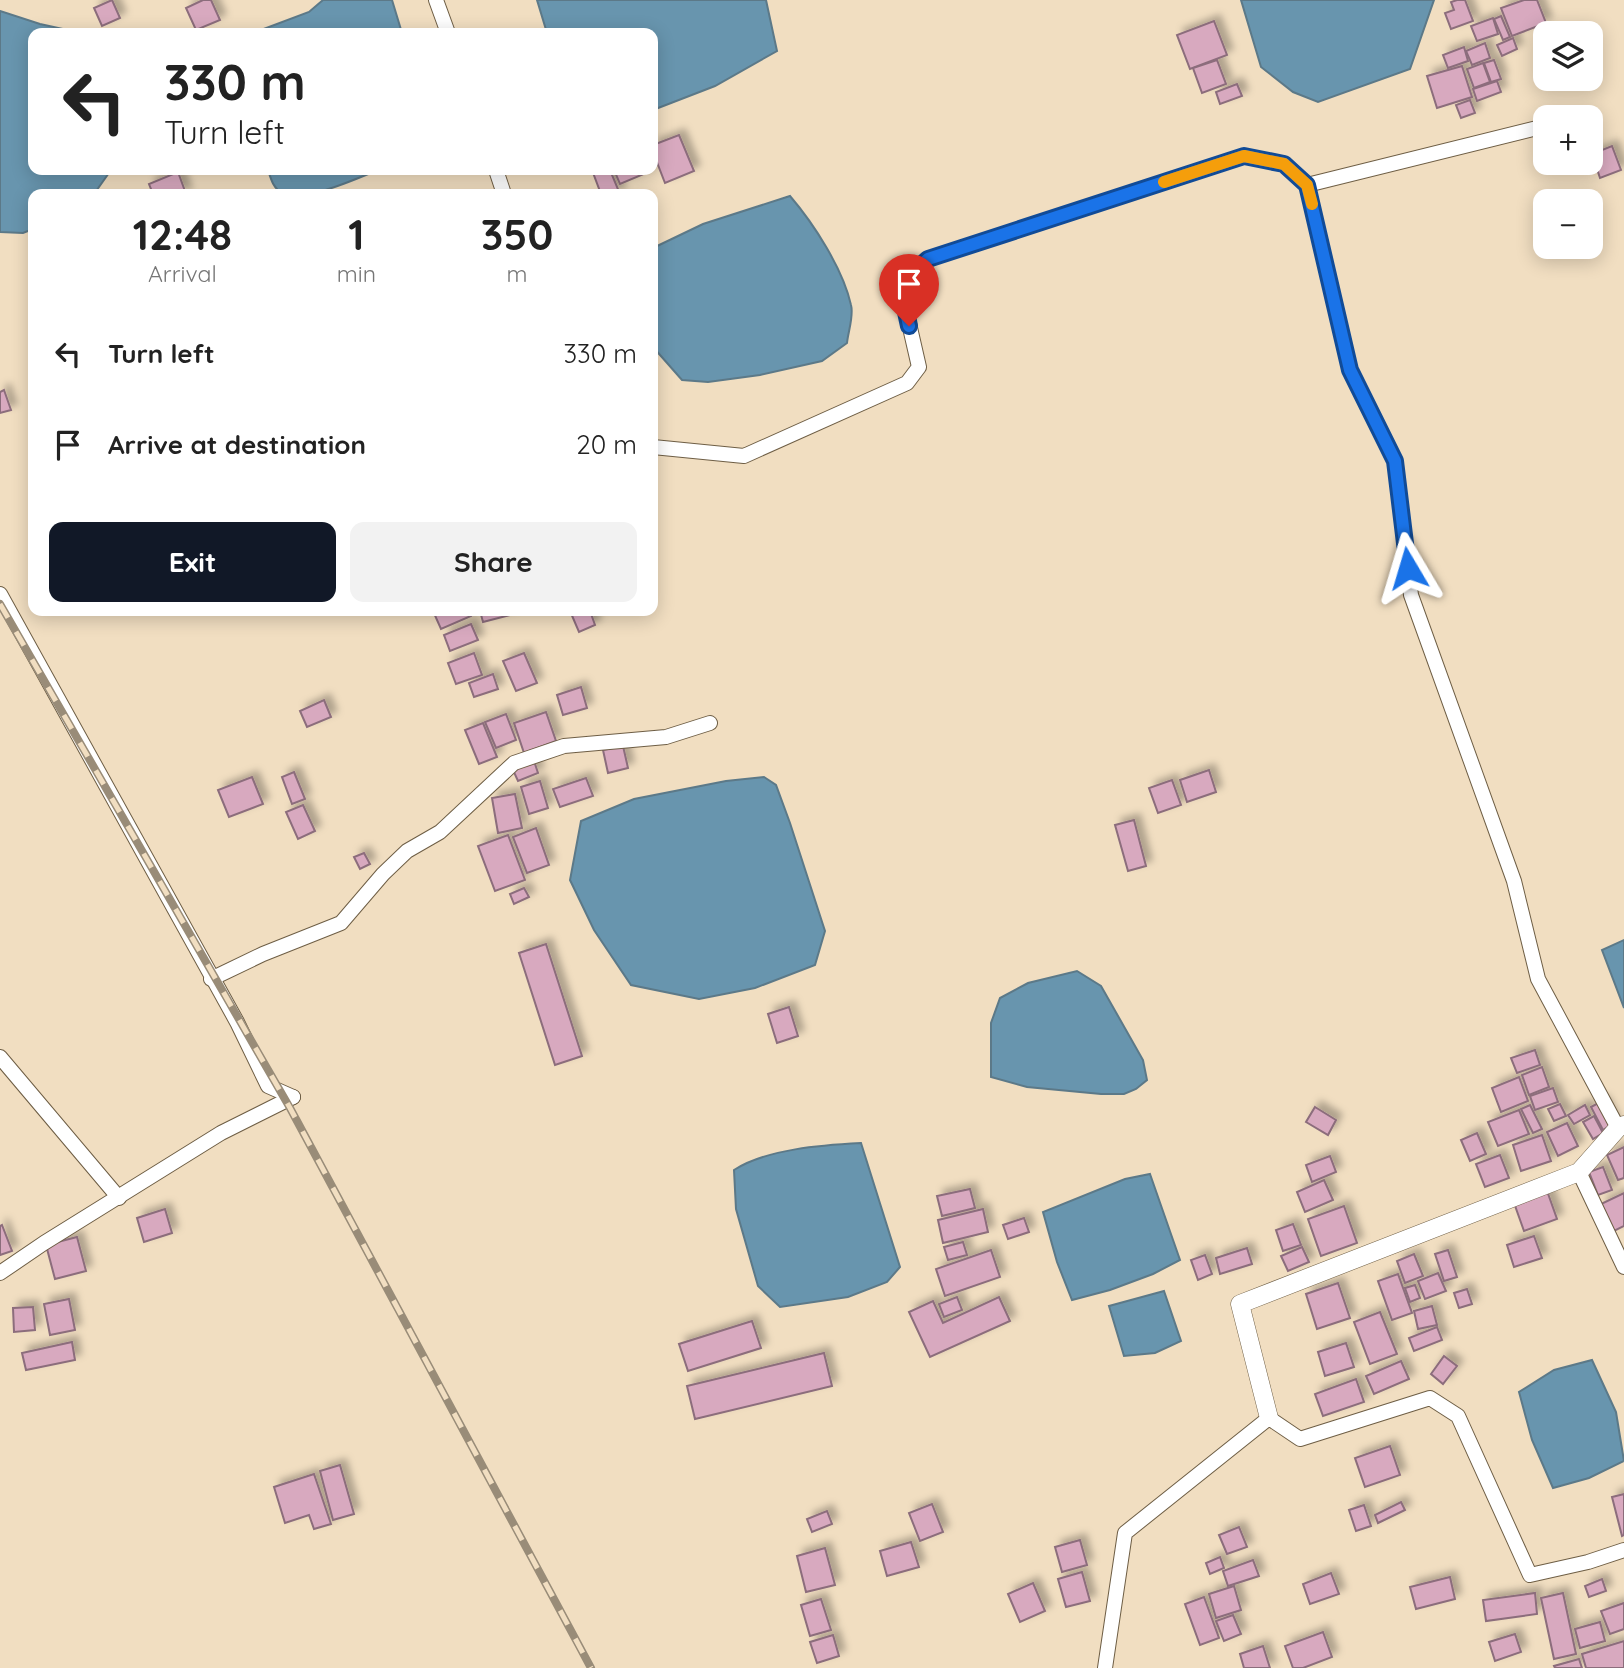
<!DOCTYPE html>
<html lang="en">
<head>
<meta charset="utf-8">
<style>
	body { margin:0; font-family:Quicksand,sans-serif; background:#f2f2f2; color:#222; height:100vh; display:flex; flex-direction:column; font-size:26px; white-space:nowrap }
	* { box-sizing:border-box; margin:0 }
	p { font-size:23px; color:#767676 }
	.icon { flex:none; width:38px; height:38px; fill:none; stroke:currentColor; stroke-width:2; stroke-linecap:round; stroke-linejoin:round }
	.map { position:relative; flex:1; overflow:hidden }
	.side { position:absolute; left:28px; top:189px; width:630px; height:427px; display:flex; flex-direction:column; background:#fff; border-radius:14px; box-shadow:0 4px 18px #0003 }
	.side>* { flex:none }
	.banner { position:absolute; left:28px; top:28px; width:630px; height:147px; border-radius:14px; box-shadow:0 4px 18px #0003; background:#fff; color:#222; overflow:hidden }
	.controls { position:absolute; left:1533px; top:21px; display:grid; gap:14px }
	.controls a { display:grid; place-items:center; width:70px; height:70px; border-radius:14px; background:#fff; box-shadow:0 4px 18px #0003; font-size:35px }
	.pin { position:absolute; display:grid; place-items:center; width:60px; height:60px; color:#fff; margin:-72px -30px; border-radius:50% 50% 50% 0; rotate:-45deg; box-shadow:0 0 7px #0007 }
	.pin .icon { rotate:45deg }
	.me { position:absolute; width:77px; margin:-38px; rotate:353deg; stroke-linejoin:round; filter:drop-shadow(0 0 5px #0008) }
	.turn { display:flex; align-items:center; gap:24px; height:147px; padding:0 21px; font-size:32px }
	.turn .icon { width:91px; height:91px; stroke-width:2.5 }
	.turn b { display:block; font-size:49px; line-height:60px }
	.eta { display:flex; justify-content:space-evenly; align-items:center; height:119px; text-align:center }
	.eta b { font-size:42px; font-weight:700; line-height:49px }
	.primary-button { display:flex; gap:14px; margin-top:auto; padding:14px 21px }
	.primary-button a { flex:1; height:80px; border-radius:14px; background:#111827; color:#fff; font-size:28px; font-weight:700; line-height:80px; text-align:center }
	.primary-button a+a { background:#f2f2f2; color:#222 }
	ul { padding:0; list-style:none }
	li { display:flex; align-items:center; gap:21px; height:91px; padding:0 21px }
	li div { flex:1 }
	li b { display:block; font-size:26px }
	li em { font-style:normal }
	.map>svg:first-child { display:block }
</style>
</head>
<body>
<div class="map">
<svg width="1624" height="1668" viewBox="0 0 1624 1668">
	<defs>
		<filter id="shadow"><feDropShadow dx="6" dy="-6" stdDeviation="3.5" flood-color="#0004"/></filter>
	</defs>
	<rect width="100%" height="100%" fill="#f1dec1"/>
	<g fill="#6895ae" stroke="#5c7988" stroke-width="2">
		<polygon points="323,0 392,0 402,33 253,33 309,12"/>
		<polygon points="537,0 766,0 777,51 715,86 653,110 653,33 547,33"/>
		<polygon points="1241,0 1434,0 1410,69 1318,102 1293,92 1261,67"/>
		<polygon points="0,11 40,24 81,33 33,33 33,170 111,170 94,194 33,194 33,229 23,233 0,232"/>
		<path d="M268 170H378C358 178 302 204 282 193 273 188 271 179 268 170Z"/>
		<path d="M790 196C814 224 843 269 851 305 854 316 848 332 847 343L822 361 760 375 708 382 682 380 653 347V248L703 224Z"/>
		<polygon points="764,777 776,785 790,823 825,931 815,965 755,988 699,999 631,985 594,930 570,880 581,821 634,799 726,781"/>
		<polygon points="1624,940 1624,1008 1602,950"/>
		<polygon points="1077,971 1101,986 1143,1060 1147,1080 1136,1089 1124,1094 1101,1094 1027,1087 991,1077 991,1023 1000,998 1028,983"/>
		<path d="M861 1143 900 1267 887 1282 848 1297 780 1307 758 1286 736 1209 734 1170C767 1149 822 1145 861 1143Z"/>
		<polygon points="1150,1174 1180,1260 1153,1274 1110,1290 1072,1300 1057,1262 1043,1212 1125,1179"/>
		<polygon points="1164,1291 1181,1341 1155,1353 1124,1356 1109,1306"/>
		<polygon points="1592,1360 1616,1412 1624,1461 1589,1478 1553,1488 1532,1440 1519,1392 1554,1370"/>
	</g>
	<g fill="#d8a9bf" stroke="#8c6d7c" stroke-width="2" filter="url(#shadow)">
		<polygon points="112,0 120,18 102,26 94,8"/>
		<polygon points="203,0 211,0 220,20 196,30 186,8"/>
		<polygon points="1457,0 1465,0 1473,21 1451,29 1445,13 1454,10 1451,2"/>
		<polygon points="1524,0 1537,0 1546,23 1512,36 1501,8"/>
		<polygon points="1501,16 1510,37 1503,40 1494,19"/>
		<polygon points="1493,18 1498,34 1477,41 1471,26"/>
		<polygon points="1214,21 1227,55 1190,69 1177,35"/>
		<polygon points="1513,38 1517,49 1502,56 1497,45"/>
		<polygon points="1485,43 1490,58 1472,65 1466,51"/>
		<polygon points="1464,47 1468,61 1448,68 1443,55"/>
		<polygon points="1217,60 1226,84 1202,93 1193,68"/>
		<polygon points="1494,60 1501,79 1491,82 1484,63"/>
		<polygon points="1483,63 1490,82 1474,88 1467,69"/>
		<polygon points="1462,66 1472,97 1437,108 1427,76"/>
		<polygon points="1497,81 1501,92 1477,101 1473,89"/>
		<polygon points="1237,84 1242,96 1220,104 1216,92"/>
		<polygon points="1470,100 1475,113 1461,118 1456,105"/>
		<polygon points="679,135 694,171 665,183 653,152 653,145"/>
		<polygon points="1612,146 1621,170 1600,178 1592,154"/>
		<polygon points="592,170 610,170 620,194 601,194"/>
		<polygon points="614,170 650,170 651,171 620,184"/>
		<polygon points="178,172 186,194 153,194 149,184"/>
		<polygon points="4,390 11,410 0,413 0,392"/>
		<polygon points="433,611 469,611 471,616 441,629"/>
		<polygon points="480,611 509,611 510,615 483,622"/>
		<polygon points="570,611 590,611 595,625 579,632"/>
		<polygon points="471,624 478,640 450,651 444,635"/>
		<polygon points="474,653 482,675 456,684 448,663"/>
		<polygon points="524,653 537,683 516,691 503,661"/>
		<polygon points="493,674 498,689 474,697 469,683"/>
		<polygon points="581,687 587,708 563,715 557,695"/>
		<polygon points="324,700 331,717 307,727 300,711"/>
		<polygon points="546,712 556,741 524,753 514,723"/>
		<polygon points="506,714 516,740 496,748 485,722"/>
		<polygon points="483,723 497,757 479,764 465,730"/>
		<polygon points="623,746 628,768 608,773 603,750"/>
		<polygon points="534,761 538,773 518,781 513,770"/>
		<polygon points="1209,770 1216,792 1187,802 1180,780"/>
		<polygon points="294,772 305,799 292,804 282,777"/>
		<polygon points="252,777 263,804 229,817 218,790"/>
		<polygon points="586,778 593,796 560,807 553,789"/>
		<polygon points="1172,780 1181,805 1158,813 1149,788"/>
		<polygon points="540,781 548,808 529,814 521,787"/>
		<polygon points="515,794 522,828 498,833 492,798"/>
		<polygon points="303,805 315,831 298,839 286,812"/>
		<polygon points="1134,820 1146,866 1128,871 1115,825"/>
		<polygon points="536,828 549,865 527,873 513,837"/>
		<polygon points="508,835 525,880 495,891 478,846"/>
		<polygon points="364,853 370,864 360,869 354,857"/>
		<polygon points="524,888 529,897 514,904 510,894"/>
		<polygon points="546,944 582,1056 555,1065 519,953"/>
		<polygon points="789,1007 798,1036 777,1043 768,1014"/>
		<polygon points="1535,1050 1540,1065 1517,1073 1511,1058"/>
		<polygon points="1542,1067 1549,1087 1529,1095 1522,1075"/>
		<polygon points="1519,1077 1528,1101 1501,1112 1492,1088"/>
		<polygon points="1553,1088 1558,1102 1535,1110 1530,1096"/>
		<polygon points="1602,1101 1614,1123 1603,1130 1591,1107"/>
		<polygon points="1560,1104 1566,1116 1554,1121 1548,1109"/>
		<polygon points="1530,1105 1542,1129 1533,1133 1521,1109"/>
		<polygon points="1585,1105 1590,1115 1574,1124 1568,1115"/>
		<polygon points="1315,1107 1336,1120 1328,1135 1306,1122"/>
		<polygon points="1519,1110 1529,1134 1498,1146 1488,1122"/>
		<polygon points="1594,1116 1603,1133 1593,1139 1583,1122"/>
		<polygon points="1567,1123 1578,1146 1558,1156 1547,1132"/>
		<polygon points="1477,1133 1486,1154 1470,1161 1461,1140"/>
		<polygon points="1542,1135 1551,1161 1521,1171 1513,1145"/>
		<polygon points="1624,1147 1624,1178 1618,1180 1607,1155"/>
		<polygon points="1500,1155 1509,1178 1485,1187 1476,1164"/>
		<polygon points="1330,1156 1336,1172 1312,1182 1306,1165"/>
		<polygon points="1603,1167 1612,1190 1598,1195 1589,1172"/>
		<polygon points="1324,1180 1333,1200 1305,1212 1297,1192"/>
		<polygon points="1546,1188 1557,1219 1524,1231 1513,1200"/>
		<polygon points="970,1189 975,1208 942,1216 937,1196"/>
		<polygon points="1624,1193 1624,1226 1614,1231 1601,1204"/>
		<polygon points="1344,1206 1357,1243 1321,1256 1308,1219"/>
		<polygon points="165,1209 172,1233 144,1242 137,1218"/>
		<polygon points="983,1209 988,1232 943,1243 938,1220"/>
		<polygon points="1024,1218 1029,1232 1008,1239 1003,1225"/>
		<polygon points="1293,1224 1301,1245 1283,1251 1276,1230"/>
		<polygon points="2,1225 12,1251 0,1255 0,1226"/>
		<polygon points="1534,1236 1542,1258 1514,1267 1507,1245"/>
		<polygon points="77,1237 86,1271 55,1279 46,1245"/>
		<polygon points="963,1242 967,1255 948,1260 944,1247"/>
		<polygon points="1302,1247 1309,1262 1288,1271 1281,1256"/>
		<polygon points="1247,1248 1252,1264 1220,1274 1216,1258"/>
		<polygon points="991,1250 1000,1277 945,1296 936,1269"/>
		<polygon points="1448,1250 1457,1277 1444,1281 1435,1254"/>
		<polygon points="1414,1254 1423,1276 1405,1283 1397,1261"/>
		<polygon points="1205,1255 1212,1274 1198,1280 1191,1260"/>
		<polygon points="1438,1273 1446,1291 1425,1299 1418,1281"/>
		<polygon points="1398,1274 1412,1313 1392,1320 1378,1281"/>
		<polygon points="1338,1283 1350,1318 1317,1329 1306,1294"/>
		<polygon points="1415,1285 1420,1298 1410,1302 1405,1288"/>
		<polygon points="1467,1289 1472,1304 1459,1308 1454,1293"/>
		<polygon points="957,1297 962,1310 944,1317 939,1304"/>
		<polygon points="999,1297 1010,1321 930,1357 909,1312 933,1301 943,1323"/>
		<polygon points="69,1299 75,1330 50,1335 44,1304"/>
		<polygon points="1432,1306 1437,1325 1418,1329 1414,1311"/>
		<polygon points="33,1307 35,1330 14,1332 13,1308"/>
		<polygon points="1380,1312 1397,1354 1370,1364 1354,1322"/>
		<polygon points="752,1321 761,1348 688,1371 679,1344"/>
		<polygon points="1437,1327 1442,1340 1414,1351 1409,1338"/>
		<polygon points="72,1342 75,1360 26,1370 22,1353"/>
		<polygon points="1346,1343 1354,1367 1325,1376 1318,1352"/>
		<polygon points="824,1353 832,1386 695,1419 687,1386"/>
		<polygon points="1444,1356 1457,1366 1443,1384 1431,1374"/>
		<polygon points="1401,1361 1409,1379 1374,1394 1366,1376"/>
		<polygon points="1356,1379 1364,1402 1323,1416 1315,1394"/>
		<polygon points="1390,1446 1400,1475 1365,1487 1355,1458"/>
		<polygon points="340,1465 354,1514 333,1520 320,1471"/>
		<polygon points="314,1474 331,1524 314,1529 309,1515 285,1523 274,1487"/>
		<polygon points="1624,1494 1624,1535 1622,1536 1612,1497"/>
		<polygon points="1401,1502 1405,1510 1378,1523 1375,1515"/>
		<polygon points="932,1504 943,1532 920,1541 909,1513"/>
		<polygon points="1364,1505 1371,1526 1356,1531 1349,1510"/>
		<polygon points="827,1511 832,1524 812,1532 807,1519"/>
		<polygon points="1239,1527 1247,1547 1227,1554 1219,1535"/>
		<polygon points="1080,1540 1087,1565 1062,1572 1055,1547"/>
		<polygon points="911,1542 919,1567 887,1576 880,1551"/>
		<polygon points="825,1548 835,1585 806,1592 797,1556"/>
		<polygon points="1220,1557 1224,1568 1210,1574 1206,1563"/>
		<polygon points="1253,1560 1259,1576 1228,1586 1223,1571"/>
		<polygon points="1082,1572 1090,1601 1066,1607 1058,1579"/>
		<polygon points="1331,1573 1339,1594 1310,1604 1303,1584"/>
		<polygon points="1450,1577 1455,1599 1416,1609 1410,1587"/>
		<polygon points="1602,1579 1606,1591 1589,1597 1585,1586"/>
		<polygon points="1033,1583 1045,1611 1020,1622 1008,1594"/>
		<polygon points="1234,1586 1241,1610 1216,1618 1209,1594"/>
		<polygon points="1535,1593 1537,1614 1486,1621 1483,1600"/>
		<polygon points="1563,1593 1576,1654 1554,1659 1541,1598"/>
		<polygon points="1204,1597 1219,1638 1200,1645 1185,1604"/>
		<polygon points="821,1599 831,1630 810,1636 801,1605"/>
		<polygon points="1624,1603 1624,1629 1610,1634 1601,1611"/>
		<polygon points="1233,1615 1241,1634 1224,1641 1216,1621"/>
		<polygon points="1600,1622 1605,1641 1580,1648 1575,1629"/>
		<polygon points="1323,1632 1332,1657 1303,1668 1293,1668 1285,1646"/>
		<polygon points="1515,1634 1521,1652 1495,1661 1489,1642"/>
		<polygon points="833,1635 839,1656 817,1663 810,1642"/>
		<polygon points="1624,1641 1624,1668 1586,1668 1582,1654"/>
		<polygon points="1263,1646 1270,1668 1244,1668 1240,1654"/>
		<polygon points="1579,1659 1582,1668 1555,1668 1554,1666"/>
	</g>
	<g fill="none" stroke-linecap="round" stroke-linejoin="round">
		<g stroke="#6e5e45" stroke-width="16">
			<g id="minor">
				<polyline points="436,0 448,33"/>
				<polyline points="496,170 504,194"/>
				<polyline points="1307,185 1545,126"/>
				<polyline points="653,447 744,456 907,383 919,367 900,284 928,259 1244,156 1284,164 1307,185 1350,370 1395,461 1411,595 1514,881 1538,979 1618,1128"/>
				<polyline points="0,594 237,1022 268,1086 293,1097"/>
				<polyline points="211,979 263,954 341,923 383,874 407,851 440,832 514,763 564,746 666,737 710,723"/>
				<polyline points="0,1057 119,1198"/>
				<polyline points="1579,1172 1624,1267"/>
				<polyline points="0,1273 44,1243 221,1133 293,1097"/>
				<polyline points="1105,1668 1125,1533 1269,1418 1300,1439 1430,1398 1458,1416 1530,1575 1588,1562 1624,1550"/>
			</g>
		</g>
		<g stroke="#6e5e45" stroke-width="19">
			<polyline id="tertiary" points="1269,1418 1240,1304 1579,1172 1618,1128 1624,1125"/>
		</g>
		<use href="#minor" stroke="#fff" stroke-width="14"/>
		<use href="#tertiary" stroke="#fff" stroke-width="18"/>
		<g stroke="#998c78" stroke-width="8">
			<polyline id="rail" points="0,604 290,1108 591,1668"/>
		</g>
		<use href="#rail" stroke="#f1dec1" stroke-width="5" stroke-dasharray="16" stroke-linecap="butt"/>
	</g>
	<g fill="none" stroke-linecap="round" stroke-linejoin="round">
		<g stroke="#114b97" stroke-width="18">
			<polyline id="route" points="909,326 900,284 928,259 1244,156 1284,164 1307,185 1350,370 1395,461 1408,568"/>
		</g>
		<use href="#route" stroke="#1a73e8" stroke-width="12"/>
		<polyline stroke="#f59e0b" stroke-width="12" points="1164,182 1244,156 1284,164 1307,185 1312,204"/>
	</g>
</svg>
<div class="controls">
<a><svg class="icon" aria-label="layers" viewBox="0 0 24 24"><path d="M12 4l9 5-9 5-9-5zM3 14l9 5 9-5"/></svg></a>
<a>+</a>
<a>−</a>
</div>
<div class="pin" style="left:909px;top:326px;background:#d93025"><svg class="icon" aria-label="arrive" viewBox="0 0 24 24"><path d="M6 21V4h12l-3 4 3 4H6"/></svg></div>
<svg class="me" style="left:1408px;top:568px" viewBox="-20 -20 40 40"><path d="M0-17L14 15 0 8-14 15z" fill="#1a73e8" stroke="#fff" stroke-width="4"/></svg>
<div class="banner">
<div class="turn"><svg class="icon" aria-label="left" viewBox="0 0 24 24"><path d="M17 20v-9H6M10 6l-5 5 5 5"/></svg><div><b>330 m</b>Turn left</div></div>
</div>
<section class="side">
<div class="eta">
<div><b>12:48</b><p>Arrival</p></div>
<div><b>1</b><p>min</p></div>
<div><b>350</b><p>m</p></div>
</div>
<ul>
<li><svg class="icon" aria-label="left" viewBox="0 0 24 24"><path d="M17 20v-9H6M10 6l-5 5 5 5"/></svg><div><b>Turn left</b></div><em>330 m</em></li>
<li><svg class="icon" aria-label="arrive" viewBox="0 0 24 24"><path d="M6 21V4h12l-3 4 3 4H6"/></svg><div><b>Arrive at destination</b></div><em>20 m</em></li>
</ul>
<div class="primary-button"><a>Exit</a><a>Share</a></div>
</section>
</div>
</body>
</html>
